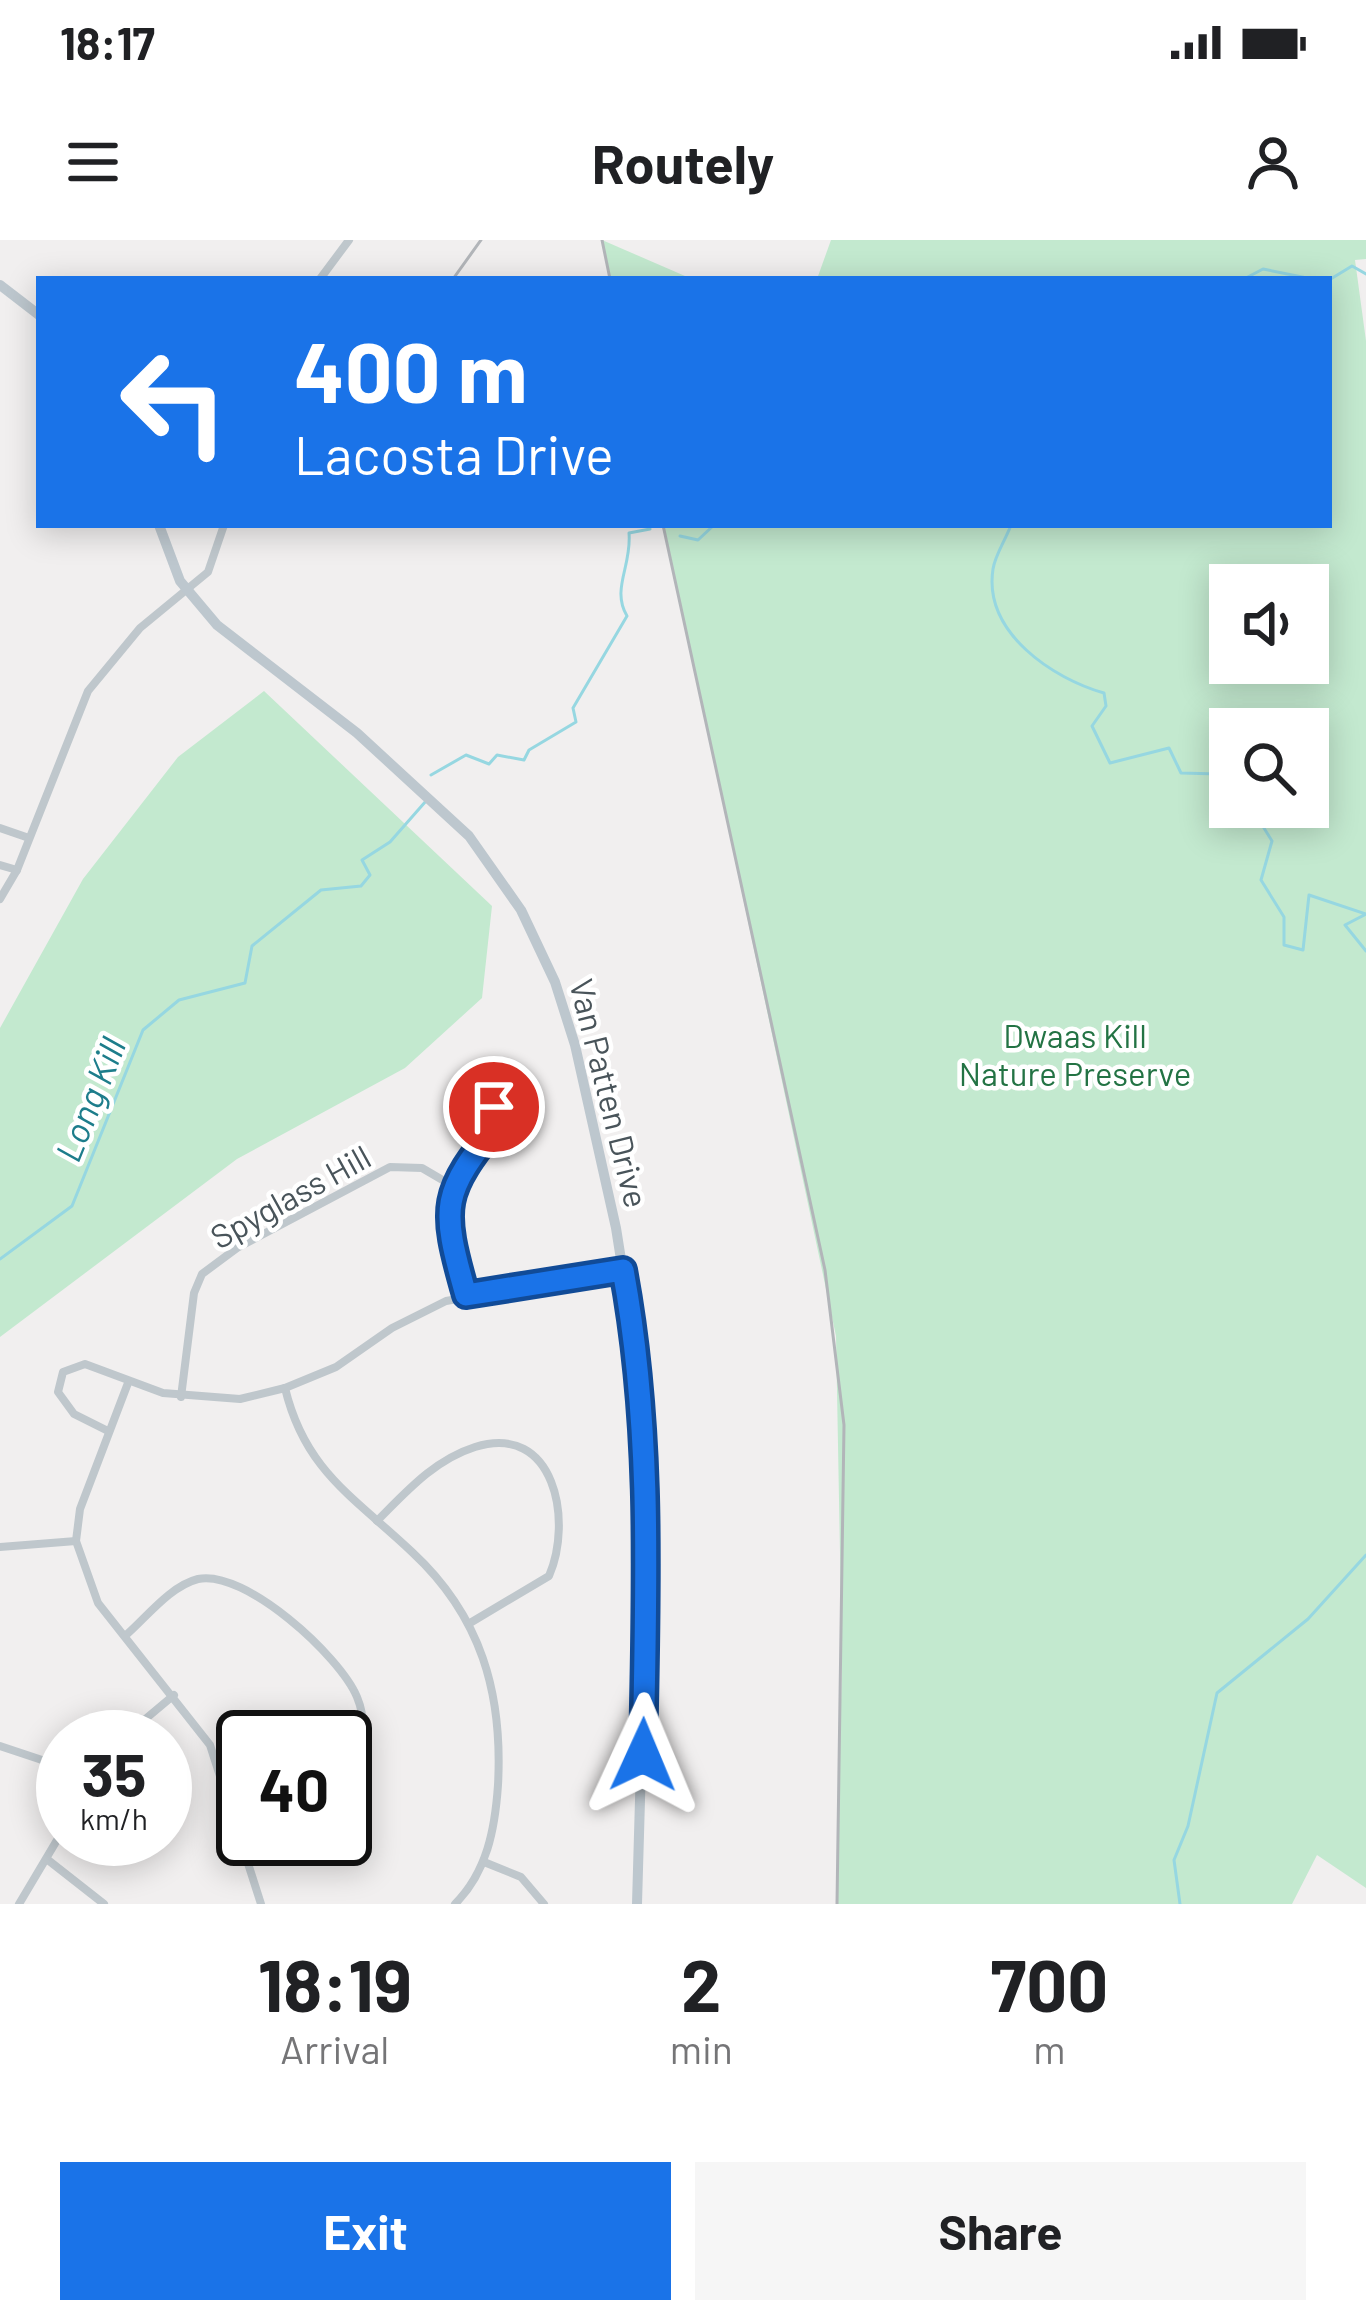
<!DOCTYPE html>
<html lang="en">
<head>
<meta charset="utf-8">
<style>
	body { margin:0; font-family:Barlow,sans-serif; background:#f6f6f6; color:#202124; height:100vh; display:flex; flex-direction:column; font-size:45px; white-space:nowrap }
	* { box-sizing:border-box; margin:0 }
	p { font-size:39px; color:#757577 }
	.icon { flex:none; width:66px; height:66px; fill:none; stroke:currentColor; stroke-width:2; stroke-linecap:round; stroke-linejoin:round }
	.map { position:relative; height:1664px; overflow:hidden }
	.sheet { display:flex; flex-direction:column; background:#fff; flex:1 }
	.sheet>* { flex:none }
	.top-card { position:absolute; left:36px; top:36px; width:1296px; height:252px; border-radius:0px; box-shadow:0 6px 30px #0003; background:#1a73e8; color:#fff; overflow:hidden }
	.buttons { position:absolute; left:1209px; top:324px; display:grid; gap:24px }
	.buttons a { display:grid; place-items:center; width:120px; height:120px; border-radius:0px; background:#fff; box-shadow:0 6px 30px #0003; font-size:60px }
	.speed { position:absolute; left:36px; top:1470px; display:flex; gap:24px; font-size:60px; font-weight:700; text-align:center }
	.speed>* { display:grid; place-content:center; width:156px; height:156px; border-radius:50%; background:#fff; box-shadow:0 6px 30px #0003; line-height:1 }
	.speed small { font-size:30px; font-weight:400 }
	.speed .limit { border:6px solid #111; border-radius:18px; background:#fff; color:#111 }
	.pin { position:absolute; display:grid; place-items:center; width:102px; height:102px; color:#fff; margin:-51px; border:6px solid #fff; border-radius:50%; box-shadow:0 3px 12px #0007 }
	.me { position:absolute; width:132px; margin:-66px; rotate:1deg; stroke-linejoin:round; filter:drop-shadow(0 0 9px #0008) }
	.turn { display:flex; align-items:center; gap:42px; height:252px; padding:0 60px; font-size:54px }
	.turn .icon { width:156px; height:156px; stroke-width:2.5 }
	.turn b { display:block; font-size:84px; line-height:102px }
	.eta { display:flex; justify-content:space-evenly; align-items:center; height:204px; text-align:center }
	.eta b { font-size:72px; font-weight:700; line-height:84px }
	.button { display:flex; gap:24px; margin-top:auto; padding:24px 60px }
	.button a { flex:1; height:138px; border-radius:0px; background:#1a73e8; color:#fff; font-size:48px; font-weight:700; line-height:138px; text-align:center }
	.button a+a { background:#f6f6f6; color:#202124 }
	.status { display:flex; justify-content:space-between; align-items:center; height:84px; padding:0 60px; background:#fff; direction:ltr }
	.status svg { height:33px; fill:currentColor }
	header { display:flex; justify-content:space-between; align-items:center; height:156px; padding:0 60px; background:#fff; font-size:54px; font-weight:700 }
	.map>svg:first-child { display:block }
</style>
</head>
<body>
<div class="status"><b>18:17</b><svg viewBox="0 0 49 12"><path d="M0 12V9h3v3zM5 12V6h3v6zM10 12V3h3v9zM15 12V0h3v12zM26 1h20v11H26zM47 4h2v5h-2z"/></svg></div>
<header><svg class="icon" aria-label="menu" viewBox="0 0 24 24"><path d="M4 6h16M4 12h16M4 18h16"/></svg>Routely<svg class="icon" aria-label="person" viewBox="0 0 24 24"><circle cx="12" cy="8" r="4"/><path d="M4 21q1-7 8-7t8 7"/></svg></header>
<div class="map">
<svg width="1366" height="1664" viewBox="0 0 1366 1664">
	<rect width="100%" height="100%" fill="#f1efef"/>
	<g fill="#c3e9cf" fill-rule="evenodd">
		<polygon points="602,0 692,39 610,39"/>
		<path d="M831 0H1366V19L1355 20 1366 101V1648L1317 1615 1292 1664H836L842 1422 836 1096 664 285H1329V39H817ZM1230 345H1308V423H1230ZM1308 489V567H1230V489Z"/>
		<polygon points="264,451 492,666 482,758 405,828 237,919 0,1097 0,788 83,639 178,517"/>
	</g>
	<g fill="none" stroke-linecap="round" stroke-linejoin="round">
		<g stroke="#96d7e1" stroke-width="3">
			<polyline points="1244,39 1263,29 1312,39"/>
			<polyline points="1329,40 1352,26 1366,34"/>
			<path d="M1011 285C1006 299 995 315 993 329 983 393 1054 439 1104 453L1106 466 1092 486 1110 523 1169 508 1181 533 1218 534 1221 554 1230 552"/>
			<polyline points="680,296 698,300 714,285"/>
			<path d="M431 535 466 515 489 524 497 515 524 520 529 510 576 482 573 468 627 376C611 349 632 326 629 293L650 289"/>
			<polyline points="1251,567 1272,601 1261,640 1284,677 1284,705 1303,710 1309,655 1366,674 1345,685 1366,711"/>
			<polyline points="0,1019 72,966 143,790 179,760 245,743 252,706 321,650 361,646 370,635 362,620 390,602 426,561"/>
			<polyline points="1180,1664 1174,1620 1188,1586 1217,1453 1308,1379 1366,1315"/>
		</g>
		<g stroke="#bfc7cc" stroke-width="8">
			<polyline points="320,39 349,0"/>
			<polyline points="0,588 29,598"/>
			<polyline points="0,625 17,630"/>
			<polyline points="0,659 17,630 88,451 140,388 208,332 224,285"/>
			<circle cx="484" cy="878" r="15"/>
			<polyline points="466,1055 448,976 449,955 484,893"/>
			<polyline points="128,1143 80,1269 76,1301 98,1363 210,1505 261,1664"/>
			<path d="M285 1148C305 1231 354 1257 412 1312 481 1376 503 1453 498 1545 495 1589 487 1632 455 1664"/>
			<polyline points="181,1157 194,1053 202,1034 237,1008 390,927 422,928 451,945"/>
			<polyline points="108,1191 74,1174 58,1152 63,1132 85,1124 163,1153 240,1159 285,1148 336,1127 392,1088 446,1061 623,1030"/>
			<path d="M377 1281C406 1252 434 1220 475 1207 555 1182 573 1281 549 1336L470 1383"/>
			<polyline points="0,1307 76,1301"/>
			<path d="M125 1396C146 1378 170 1346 198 1339 245 1329 340 1416 357 1457 370 1488 361 1527 345 1556"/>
			<polyline points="124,1497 174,1455"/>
			<polyline points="0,1506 63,1527"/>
			<polyline points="243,1606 270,1599"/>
			<polyline points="48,1620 104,1664"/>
			<polyline points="484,1622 521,1637 544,1664"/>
			<polyline points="19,1664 63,1590"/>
		</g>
		<g stroke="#bdc7ce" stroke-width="10">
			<polyline points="0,45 39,75"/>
			<polyline points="159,285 180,341 217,385 357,493 469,596 521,670 555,742 575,805 616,988 639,1133 648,1282 637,1664"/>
		</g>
		<g stroke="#b2b5b9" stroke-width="3">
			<polyline points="602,0 610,39"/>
			<polyline points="453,39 481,0"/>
			<polyline points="663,285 825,1030 844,1185 837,1664"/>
		</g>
	</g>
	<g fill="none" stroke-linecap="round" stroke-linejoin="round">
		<g stroke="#114b97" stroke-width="30">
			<path id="route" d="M494 867 498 883C442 954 440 964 466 1055L623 1030C653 1191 646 1353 643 1515"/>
		</g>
		<use href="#route" stroke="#1a73e8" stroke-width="21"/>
	</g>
	<g text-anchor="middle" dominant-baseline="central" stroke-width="9" stroke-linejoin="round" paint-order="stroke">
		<g font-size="33" fill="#237344" stroke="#fff">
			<text x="1075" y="795">Dwaas Kill<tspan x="1075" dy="38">Nature Preserve</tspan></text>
		</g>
		<g font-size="33" fill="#49545a" stroke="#fff">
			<text transform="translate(610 853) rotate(76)">Van Patten Drive</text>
			<text transform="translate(290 956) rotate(-29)">Spyglass Hill</text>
		</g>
		<g font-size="36" font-style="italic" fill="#1d7d8b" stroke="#fff">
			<text transform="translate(89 859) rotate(-68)">Long Kill</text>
		</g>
	</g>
</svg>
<div class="buttons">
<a><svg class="icon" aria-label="sound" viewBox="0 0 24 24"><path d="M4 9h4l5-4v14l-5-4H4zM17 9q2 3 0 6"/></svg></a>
<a><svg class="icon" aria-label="search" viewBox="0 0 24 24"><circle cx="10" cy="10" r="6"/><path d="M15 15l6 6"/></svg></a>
</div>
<div class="speed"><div>35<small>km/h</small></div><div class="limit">40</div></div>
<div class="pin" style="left:494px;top:867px;background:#d93025"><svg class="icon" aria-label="arrive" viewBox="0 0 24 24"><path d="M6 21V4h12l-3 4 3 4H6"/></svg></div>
<svg class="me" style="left:643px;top:1515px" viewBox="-20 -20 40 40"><path d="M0-17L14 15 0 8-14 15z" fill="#1a73e8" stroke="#fff" stroke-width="4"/></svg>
<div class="top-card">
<div class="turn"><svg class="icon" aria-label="left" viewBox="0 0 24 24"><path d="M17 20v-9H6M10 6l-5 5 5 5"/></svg><div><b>400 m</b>Lacosta Drive</div></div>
</div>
</div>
<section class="sheet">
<div class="eta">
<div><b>18:19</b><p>Arrival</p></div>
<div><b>2</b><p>min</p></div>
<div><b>700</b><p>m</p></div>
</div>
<div class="button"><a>Exit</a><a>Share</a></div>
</section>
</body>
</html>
